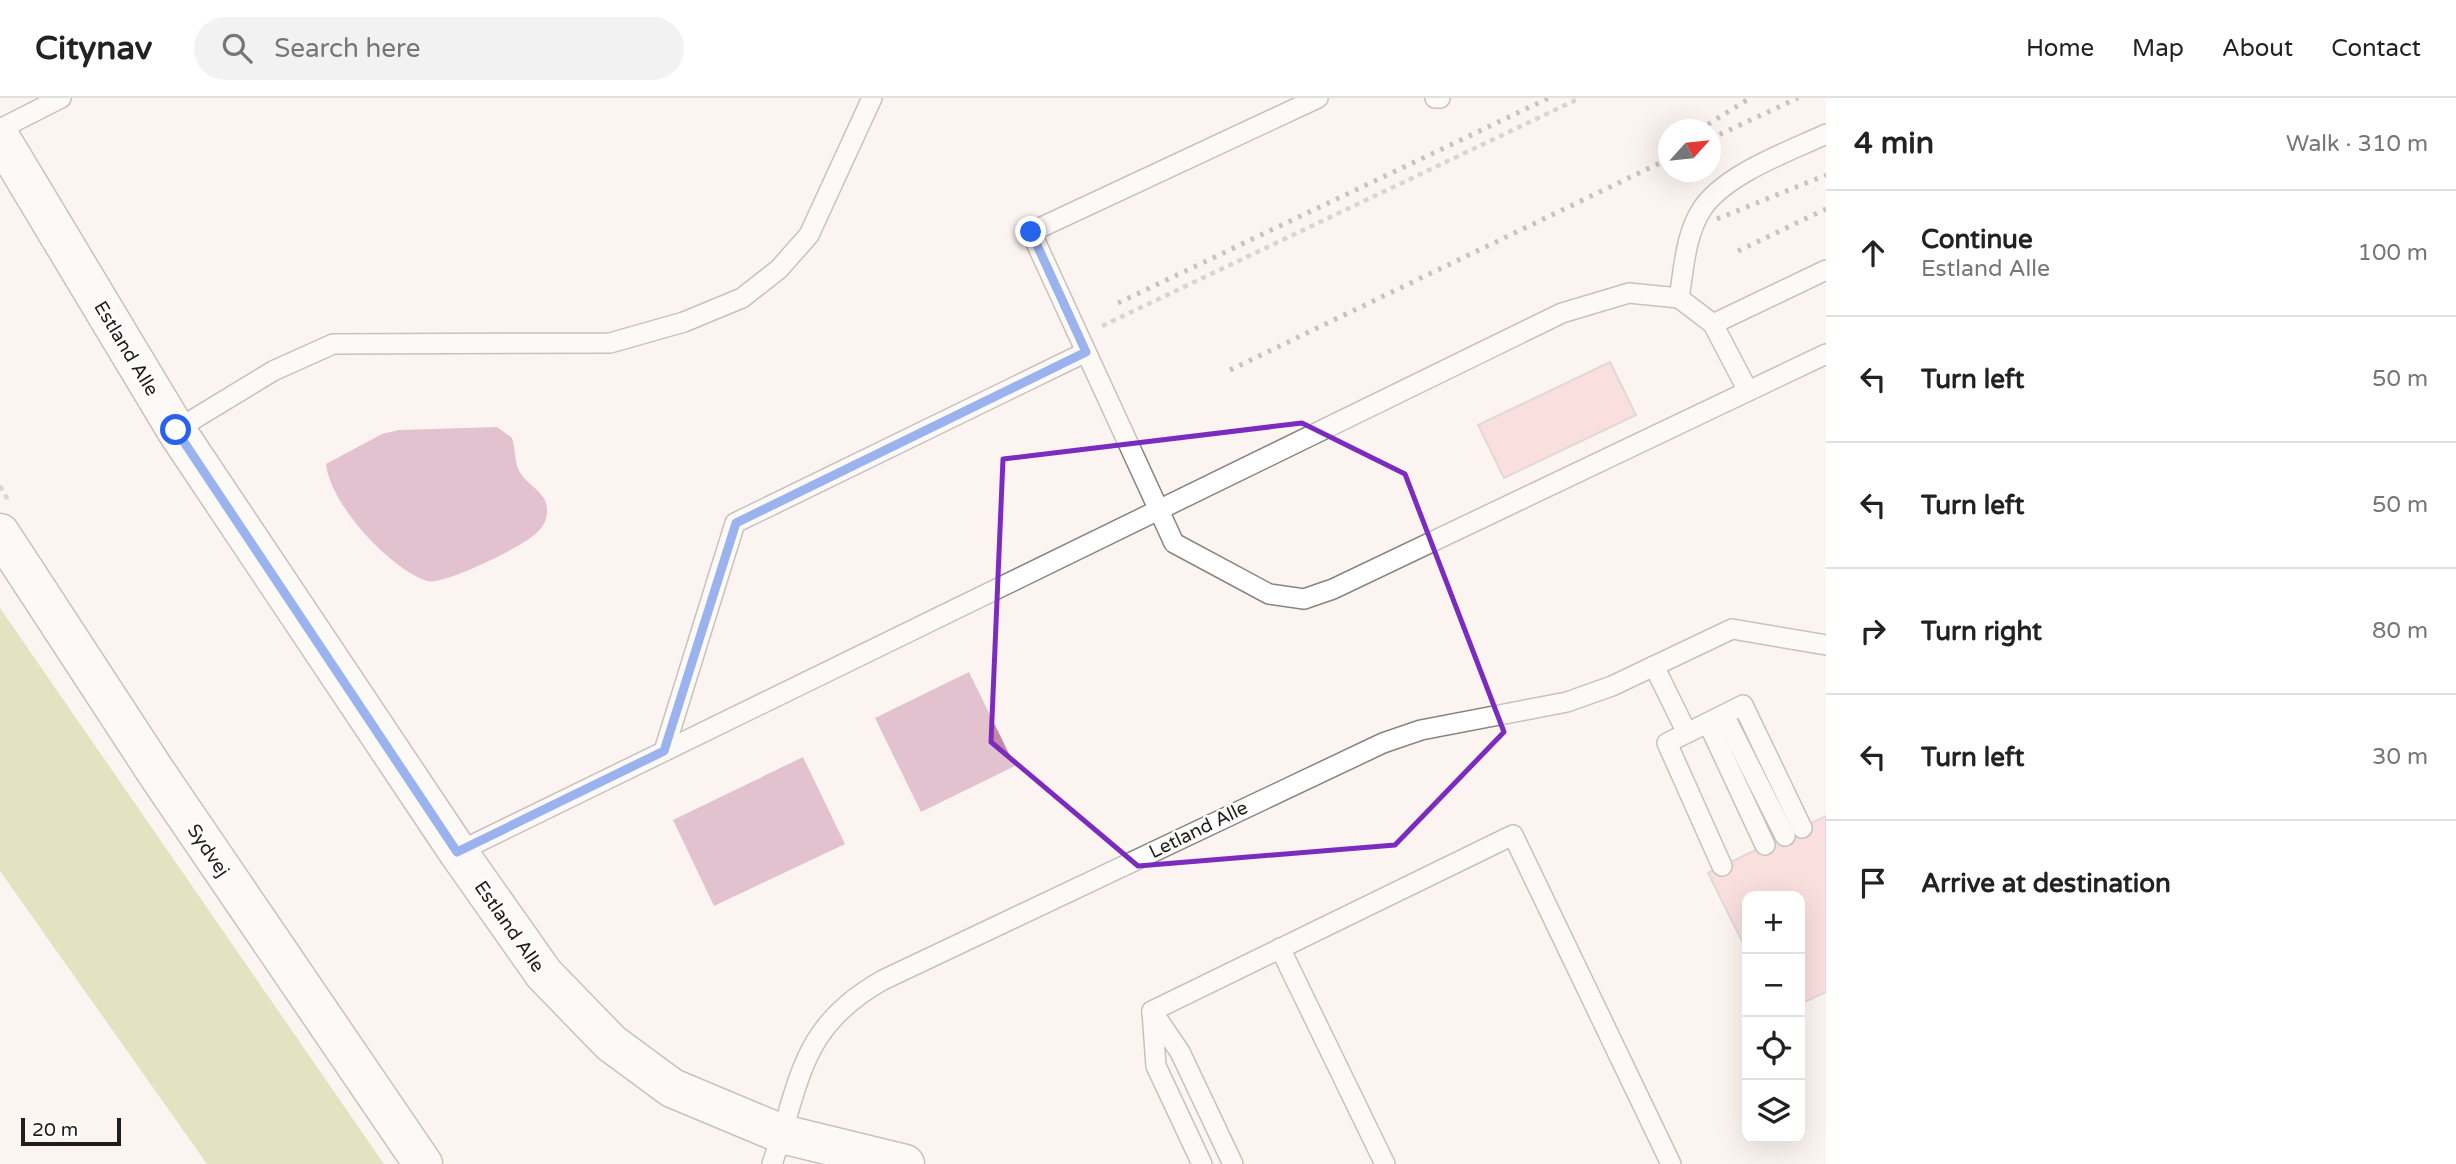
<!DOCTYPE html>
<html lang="en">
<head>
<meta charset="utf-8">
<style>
  :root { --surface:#fff; --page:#f2f2f2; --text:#222; --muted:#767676; --line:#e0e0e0 }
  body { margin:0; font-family:"Varela Round",sans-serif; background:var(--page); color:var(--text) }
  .controls { position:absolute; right:21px; bottom:21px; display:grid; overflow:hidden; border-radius:14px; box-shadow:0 7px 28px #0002 }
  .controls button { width:63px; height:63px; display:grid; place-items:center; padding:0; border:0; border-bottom:2px solid var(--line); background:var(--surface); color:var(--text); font:35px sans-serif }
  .compass { position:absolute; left:1658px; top:21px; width:63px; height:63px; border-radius:50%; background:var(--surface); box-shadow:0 7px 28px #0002; rotate:63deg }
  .scale { position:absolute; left:21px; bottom:18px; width:100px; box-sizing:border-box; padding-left:7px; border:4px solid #201d1c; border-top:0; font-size:19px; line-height:24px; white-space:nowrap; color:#201d1c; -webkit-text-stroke:5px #fff; paint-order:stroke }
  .stop { position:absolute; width:21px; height:21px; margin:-16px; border:5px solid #2563eb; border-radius:50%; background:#fff }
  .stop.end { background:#2563eb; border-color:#fff; box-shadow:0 2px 7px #0008 }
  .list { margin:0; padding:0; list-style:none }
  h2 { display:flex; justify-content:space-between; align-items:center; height:91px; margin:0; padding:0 28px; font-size:30px }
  h2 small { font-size:23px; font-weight:400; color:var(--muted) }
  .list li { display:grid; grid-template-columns:46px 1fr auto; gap:21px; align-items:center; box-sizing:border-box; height:126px; padding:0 28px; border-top:2px solid var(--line) }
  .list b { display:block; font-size:26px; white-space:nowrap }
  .list p { margin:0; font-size:23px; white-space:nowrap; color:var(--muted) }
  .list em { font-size:23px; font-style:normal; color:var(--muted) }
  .icon { flex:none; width:38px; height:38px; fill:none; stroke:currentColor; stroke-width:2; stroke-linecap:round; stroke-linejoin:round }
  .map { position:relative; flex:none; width:1826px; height:1066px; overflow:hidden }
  header { display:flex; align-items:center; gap:42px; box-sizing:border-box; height:98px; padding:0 35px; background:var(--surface); border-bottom:2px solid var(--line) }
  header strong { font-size:33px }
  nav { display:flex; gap:38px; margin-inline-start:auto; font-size:24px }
  .search { width:490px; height:63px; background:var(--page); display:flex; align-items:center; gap:18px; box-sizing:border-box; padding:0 24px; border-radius:38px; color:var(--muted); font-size:26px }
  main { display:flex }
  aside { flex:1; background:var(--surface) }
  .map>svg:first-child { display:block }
</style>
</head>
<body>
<header>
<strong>Citynav</strong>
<div class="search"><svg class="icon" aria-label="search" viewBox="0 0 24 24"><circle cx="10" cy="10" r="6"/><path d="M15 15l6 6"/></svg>Search here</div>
<nav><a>Home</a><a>Map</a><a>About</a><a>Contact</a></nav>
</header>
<main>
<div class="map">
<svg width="1826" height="1066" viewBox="0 0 1826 1066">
  <rect width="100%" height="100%" fill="#fcf4f1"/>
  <path fill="#c6cd88" d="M0,510l384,556h-177l-207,-293z"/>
  <g fill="#c686a8">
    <path d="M497,329l15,11c4,12 2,26 9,36 9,13 28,20 26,38 0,9 -6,18 -13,23 -13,12 -91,51 -107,46 -38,-13 -97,-77 -101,-117l56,-30 17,-4z"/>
    <path d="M969,574l46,94 -94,46 -46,-94z"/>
    <path d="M803,659l42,87 -131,62 -41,-86z"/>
  </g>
  <g fill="#f5c6c6" stroke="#c0b8b8" stroke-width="2">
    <path d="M1610,264l26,53 -132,63 -26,-53z"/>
    <path d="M1826,718v176l-26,12v-108h-53v55l-39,-78z"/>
  </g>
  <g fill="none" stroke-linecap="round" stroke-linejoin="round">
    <defs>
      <g id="service">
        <path d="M1318,0l-287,134 143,311 95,51 35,5 29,-10 493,-235"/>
        <path d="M1435,0h5"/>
        <path d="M0,31l61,-31"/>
        <path d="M1679,200c5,-29 6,-63 23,-89 23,-35 86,-57 124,-75"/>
        <path d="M1713,226l113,-54"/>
        <path d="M176,332l97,-59 60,-27 277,-1 74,-21 58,-24 37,-29 30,-34 63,-137"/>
        <path d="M1654,568l33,67"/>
        <path d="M1724,617l61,121"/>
        <path d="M1708,625l57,122"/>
        <path d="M664,653l71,-228 351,-171"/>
        <path d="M458,754l1104,-539 67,-20 50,5 34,26 35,67"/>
        <path d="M1722,768l-55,-123 76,-38 59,123"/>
        <path d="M1280,850l105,216"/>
        <path d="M1152,913l361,-176 158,329"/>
        <path d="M1152,913l28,41 53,112"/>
        <path d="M1152,914l4,54 46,98"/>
        <path d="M772,1066c29,-83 27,-137 111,-184l500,-237 38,-13 146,-28 45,-16 120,-57 94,16"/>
      </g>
      <path id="minor" d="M0,39l176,293 282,422 86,122 67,69 61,45 110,46 123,30"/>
      <path id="secondary" d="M0,435l158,242 265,389"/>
    </defs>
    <use href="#service" stroke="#8a8480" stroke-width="22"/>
    <use href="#minor" stroke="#8a8480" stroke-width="41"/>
    <use href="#secondary" stroke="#8a8480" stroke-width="41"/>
    <g stroke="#b4adab" stroke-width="4.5" stroke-dasharray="5 5" stroke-linecap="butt">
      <path d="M1102,228l478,-228"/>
      <path d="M0,388l8,14"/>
    </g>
    <use href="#service" stroke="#fff" stroke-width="19"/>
    <use href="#minor" stroke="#fff" stroke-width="38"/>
    <use href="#secondary" stroke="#fff" stroke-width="38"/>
    <g stroke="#8c8684" stroke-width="5" stroke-dasharray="3.5 7" stroke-linecap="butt">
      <path d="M1699,32l51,-32"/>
      <path d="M1710,41l88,-41"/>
      <path d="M1717,121l109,-44"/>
      <path d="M1738,153l88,-42"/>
      <path d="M1118,205l431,-205"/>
      <path d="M1230,272l438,-211"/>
    </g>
  </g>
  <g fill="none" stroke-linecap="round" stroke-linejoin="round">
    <path stroke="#2563eb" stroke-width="9" d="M176,332l281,422 207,-101 72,-228 350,-171 -55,-120"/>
  </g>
  <path d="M0 0H1826V1066H0ZM1302,325l103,51 99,258 -109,113 -257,21 -147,-124 12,-283z" fill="#fcf4f1" fill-opacity=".55" fill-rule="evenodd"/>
  <path fill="none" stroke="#7b2cbf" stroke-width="5" stroke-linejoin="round" d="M1302,325l103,51 99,258 -109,113 -257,21 -147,-124 12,-283z"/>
  <g text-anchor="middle" stroke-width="5" stroke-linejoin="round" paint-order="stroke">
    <g font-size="19" fill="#201d1c" stroke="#fff">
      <text transform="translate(127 250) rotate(59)" y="7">Estland Alle</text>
      <text transform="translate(1198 731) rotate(-26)" y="7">Letland Alle</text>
      <text transform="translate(209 752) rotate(56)" y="7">Sydvej</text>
      <text transform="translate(510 828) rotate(55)" y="7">Estland Alle</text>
    </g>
  </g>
</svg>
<div class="controls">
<button>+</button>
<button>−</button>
<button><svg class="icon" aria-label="locate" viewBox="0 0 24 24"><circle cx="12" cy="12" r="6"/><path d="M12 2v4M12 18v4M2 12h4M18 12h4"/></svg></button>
<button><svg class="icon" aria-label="layers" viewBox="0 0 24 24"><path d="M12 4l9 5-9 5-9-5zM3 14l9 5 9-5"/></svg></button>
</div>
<svg class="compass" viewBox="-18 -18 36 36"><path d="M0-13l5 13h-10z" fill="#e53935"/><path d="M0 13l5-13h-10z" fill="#767676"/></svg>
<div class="scale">20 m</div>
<div class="stop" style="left:176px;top:332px"></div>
<div class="stop end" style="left:1031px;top:134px"></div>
</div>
<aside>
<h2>4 min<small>Walk · 310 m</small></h2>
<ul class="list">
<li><svg class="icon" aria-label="ahead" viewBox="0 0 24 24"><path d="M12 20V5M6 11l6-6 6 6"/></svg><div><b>Continue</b><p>Estland Alle</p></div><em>100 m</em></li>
<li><svg class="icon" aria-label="left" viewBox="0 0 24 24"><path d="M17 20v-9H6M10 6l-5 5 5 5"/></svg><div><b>Turn left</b></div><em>50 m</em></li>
<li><svg class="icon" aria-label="left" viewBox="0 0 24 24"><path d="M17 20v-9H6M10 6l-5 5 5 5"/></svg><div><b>Turn left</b></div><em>50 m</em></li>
<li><svg class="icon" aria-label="right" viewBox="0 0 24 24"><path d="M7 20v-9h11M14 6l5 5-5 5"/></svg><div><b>Turn right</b></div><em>80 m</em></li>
<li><svg class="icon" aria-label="left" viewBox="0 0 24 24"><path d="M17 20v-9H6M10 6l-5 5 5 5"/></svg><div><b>Turn left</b></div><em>30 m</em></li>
<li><svg class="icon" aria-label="arrive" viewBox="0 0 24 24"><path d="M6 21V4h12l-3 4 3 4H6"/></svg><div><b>Arrive at destination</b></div></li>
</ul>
</aside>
</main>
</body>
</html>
